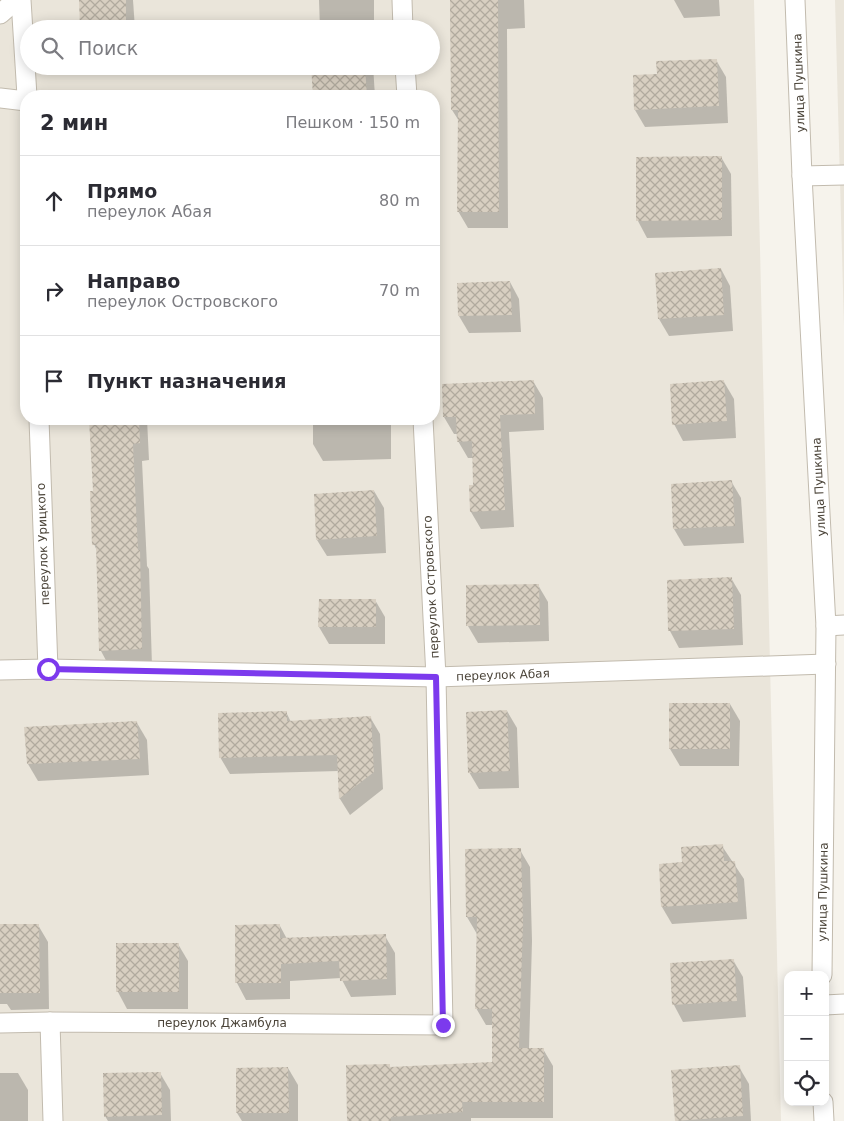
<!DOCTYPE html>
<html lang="ru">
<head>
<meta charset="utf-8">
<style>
  :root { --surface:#fff; --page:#f2f2f3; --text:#2b2b33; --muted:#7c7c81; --line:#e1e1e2 }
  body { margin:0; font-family:"DejaVu Sans",sans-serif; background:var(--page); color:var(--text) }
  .controls { position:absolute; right:15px; bottom:15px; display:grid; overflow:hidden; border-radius:10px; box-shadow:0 2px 12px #0003 }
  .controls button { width:45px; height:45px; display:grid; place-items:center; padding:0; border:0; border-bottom:1px solid var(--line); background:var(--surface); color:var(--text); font:25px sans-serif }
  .stop { position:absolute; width:15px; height:15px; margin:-11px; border:4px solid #7c3aed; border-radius:50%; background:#fff }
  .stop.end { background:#7c3aed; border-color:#fff; box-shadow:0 1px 5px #0008 }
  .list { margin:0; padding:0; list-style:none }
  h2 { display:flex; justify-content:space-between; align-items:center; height:65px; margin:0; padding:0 20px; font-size:21px }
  h2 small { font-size:16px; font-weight:400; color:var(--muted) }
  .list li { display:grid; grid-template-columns:32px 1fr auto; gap:15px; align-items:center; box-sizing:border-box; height:90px; padding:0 20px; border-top:1px solid var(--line) }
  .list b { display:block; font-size:19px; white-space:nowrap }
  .list p { margin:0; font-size:16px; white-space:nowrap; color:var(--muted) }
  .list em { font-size:16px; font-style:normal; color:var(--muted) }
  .icon { flex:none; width:28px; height:28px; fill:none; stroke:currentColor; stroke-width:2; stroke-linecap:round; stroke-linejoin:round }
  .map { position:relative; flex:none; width:844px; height:1121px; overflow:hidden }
  .search { position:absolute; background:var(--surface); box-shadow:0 2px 12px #0003; left:20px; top:20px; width:420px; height:55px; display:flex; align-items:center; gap:12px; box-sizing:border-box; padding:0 18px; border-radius:28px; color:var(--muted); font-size:19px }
  .panel { position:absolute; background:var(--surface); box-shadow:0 2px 12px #0003; left:20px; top:90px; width:420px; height:335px; border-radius:20px }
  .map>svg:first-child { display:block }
</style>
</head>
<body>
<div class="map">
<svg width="844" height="1121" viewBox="0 0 844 1121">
  <defs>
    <pattern id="building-cross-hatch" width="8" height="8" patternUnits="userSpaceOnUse" patternTransform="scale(1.25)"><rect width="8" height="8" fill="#d8cfc1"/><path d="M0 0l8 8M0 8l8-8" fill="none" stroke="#b1aa9e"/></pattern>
  </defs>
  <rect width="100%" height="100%" fill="#f6f3ec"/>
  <g fill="#eae5da" fill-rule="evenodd">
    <path d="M0,0h754l27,1121h-781zM29,29h402v37h-402zM26,96h408v323h-408z"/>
    <path d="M835,0h9v326z"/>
  </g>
  <g fill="#0003">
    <path d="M80,0h53l2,29h-54z"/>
    <path d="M319,0h55v22h-4v7h-50z"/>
    <path d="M450,0h74l1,28 -18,1 1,199h-40l-10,-17 1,-90 -7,-11z"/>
    <path d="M674,0h45l1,16 -36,2z"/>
    <path d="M716,60l10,17 2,46 -83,4 -10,-17 23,-35z"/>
    <path d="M313,66h60l2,30h-60z"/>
    <path d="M721,157l10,17 1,62 -85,2 -9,-17z"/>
    <path d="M721,269l9,17 3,45 -64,5 -10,-17z"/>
    <path d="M510,282l9,17 2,33 -52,1 -10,-17z"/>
    <path d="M533,381l10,17 1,32 -35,2 5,95 -33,2 -10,-17 4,-26 -1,-28h-6l-10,-17v-7h-4l-10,-17 -1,-32z"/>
    <path d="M724,382l10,17 2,39 -53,3 -9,-17z"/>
    <path d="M90,419h57l2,41 -7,1 5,105 2,3 3,97 -42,2 -9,-17 -4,-100 -3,-7v-52z"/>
    <path d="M313,419h78v40l-68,2 -10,-17z"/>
    <path d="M731,481l10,17 3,45 -60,3 -10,-17z"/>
    <path d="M374,491l10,17 2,45 -59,3 -10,-16z"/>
    <path d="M731,578l10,17 2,50 -64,3 -9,-17z"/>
    <path d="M538,585l10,17 1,39 -71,2 -10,-17z"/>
    <path d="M375,600l10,17v27h-56l-10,-17z"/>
    <path d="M670,704h60l10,17 -1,45h-59l-10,-17z"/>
    <path d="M507,711l10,17 2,60 -40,1 -10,-17z"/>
    <path d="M286,712l5,10 79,-5 10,17 3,55 -33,26 -10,-16 -1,-28 -109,3 -10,-17z"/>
    <path d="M137,723l10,17 2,35 -111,6 -10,-17 -2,-36z"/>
    <path d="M722,846l22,33 3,40 -75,5 -10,-17 21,-43z"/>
    <path d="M520,850l10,17 2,74 -3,108h14l10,17v52h-82v3h-123l41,-56 2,3 102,-5v-38h-7l-10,-17 1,-74 -10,-17z"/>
    <path d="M38,925l10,17 1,67 -38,1 -4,-6h-7v-78z"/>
    <path d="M280,926l7,13 98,-3 10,17 1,42 -45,2 -10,-19 -51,3v18l-44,1 -9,-17z"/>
    <path d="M178,944l10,17v48h-61l-9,-17z"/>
    <path d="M733,960l10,17 3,40 -63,5 -9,-17z"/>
    <path d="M739,1067l10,17 2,37h-75l-3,-50z"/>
    <path d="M288,1068l10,17v36h-56l-5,-8z"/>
    <path d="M0,1073h18l10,17v31h-28z"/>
    <path d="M160,1073l10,17 1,31h-63l-3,-5z"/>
  </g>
  <g fill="url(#building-cross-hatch)">
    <path d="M79,0h47v29h-46z"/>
    <path d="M450,0h48l1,212h-42l1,-102h-7z"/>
    <path d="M717,59l2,47 -85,4 -1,-35 24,-1 -1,-13z"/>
    <path d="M311,66h54l2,30h-54z"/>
    <path d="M722,156v64l-86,1v-64z"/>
    <path d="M721,268l3,47 -66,4 -3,-46z"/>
    <path d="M510,281l2,34 -54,1 -1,-33z"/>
    <path d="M534,380l1,34 -35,1 5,95 -35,2 -1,-27h4l-1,-44 -15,1 -1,-25h-13l-1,-33z"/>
    <path d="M724,380l3,41 -55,4 -2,-41z"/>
    <path d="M89,419h50l1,24 -7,1 5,106h2l2,99 -43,2 -3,-106h-4l-2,-54h3z"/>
    <path d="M732,480l3,46 -62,3 -2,-45z"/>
    <path d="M374,490l3,46 -61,4 -2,-46z"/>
    <path d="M732,577l2,52 -66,2 -1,-51z"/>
    <path d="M539,584l1,41 -74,1v-41z"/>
    <path d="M319,599h57v28h-58z"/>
    <rect x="669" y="703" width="61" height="46"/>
    <path d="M507,710l3,61 -42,2 -2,-61z"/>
    <path d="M287,711v10l84,-5 3,56 -35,27 -2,-44 -118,3 -1,-45z"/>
    <path d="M137,721l3,38 -113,5 -3,-37z"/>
    <path d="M723,844l1,17h11l3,41 -77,5 -2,-43 23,-2 -1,-15z"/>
    <path d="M521,848l2,75 -4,125h25v54h-82l1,10 -72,5v4h-44l-1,-56 44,-1v3l102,-5v-53h-17l2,-92h-11l-1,-68z"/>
    <path d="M0,924h39l1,69h-40z"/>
    <path d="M280,924v14l106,-4 1,45 -47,2 -1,-20 -58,3v19h-46v-58z"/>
    <rect x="116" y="943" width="63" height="49"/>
    <path d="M734,959l3,42 -65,4 -2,-42z"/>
    <path d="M740,1065l3,51 -68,5 -4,-51z"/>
    <path d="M288,1067l1,46h-53v-45z"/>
    <path d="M161,1072l1,43 -58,2 -1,-44z"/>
  </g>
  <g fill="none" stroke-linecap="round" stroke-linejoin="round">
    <defs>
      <g id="lane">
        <path d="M21,0l6,96"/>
        <path d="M402,0l1,29"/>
        <path d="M795,0l7,176 24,450 -4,349"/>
        <path d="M0,14l16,-14"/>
        <path d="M405,66l2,30"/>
        <path d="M0,98l26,3"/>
        <path d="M802,176l42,-1"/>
        <path d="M39,419l9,250"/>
        <path d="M826,626l18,-1"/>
        <path d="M0,670l48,-1 388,8 390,-13"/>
        <path d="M825,1005l19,-1"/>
        <path d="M50,1022l3,99"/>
        <path d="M0,1023l50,-1 393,3 -7,-348 -13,-258"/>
        <path d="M823,1102l1,19"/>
      </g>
    </defs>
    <use href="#lane" stroke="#c2bbae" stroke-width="21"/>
    <use href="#lane" stroke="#fff" stroke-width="19"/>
  </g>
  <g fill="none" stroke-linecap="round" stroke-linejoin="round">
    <path stroke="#7c3aed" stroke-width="6" d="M48,669l388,8 7,348"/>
  </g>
  <g text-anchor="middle" stroke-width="4" stroke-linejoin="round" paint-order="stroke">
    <g font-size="12" fill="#4b4439" stroke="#fff">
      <text transform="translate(799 83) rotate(-92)" y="4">улица Пушкина</text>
      <text transform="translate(819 487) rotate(-93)" y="4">улица Пушкина</text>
      <text transform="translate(43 544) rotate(-92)" y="4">переулок Урицкого</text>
      <text transform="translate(431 587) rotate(-93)" y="4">переулок Островского</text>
      <text transform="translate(503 675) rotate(-2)" y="4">переулок Абая</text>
      <text transform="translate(823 892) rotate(-89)" y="4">улица Пушкина</text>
      <text x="222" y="1027">переулок Джамбула</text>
    </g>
  </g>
</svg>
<div class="controls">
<button>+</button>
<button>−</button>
<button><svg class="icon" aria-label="locate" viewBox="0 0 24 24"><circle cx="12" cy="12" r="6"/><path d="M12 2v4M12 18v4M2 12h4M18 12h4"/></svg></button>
</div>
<div class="stop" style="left:48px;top:669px"></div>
<div class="stop end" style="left:443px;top:1025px"></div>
<div class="search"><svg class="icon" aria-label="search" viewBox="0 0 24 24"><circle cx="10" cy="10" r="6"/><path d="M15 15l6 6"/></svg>Поиск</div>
<section class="panel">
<h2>2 мин<small>Пешком · 150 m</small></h2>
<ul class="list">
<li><svg class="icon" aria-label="ahead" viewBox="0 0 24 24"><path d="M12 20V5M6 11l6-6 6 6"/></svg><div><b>Прямо</b><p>переулок Абая</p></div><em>80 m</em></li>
<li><svg class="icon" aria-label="right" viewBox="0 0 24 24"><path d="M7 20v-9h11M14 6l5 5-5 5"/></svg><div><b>Направо</b><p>переулок Островского</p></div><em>70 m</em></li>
<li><svg class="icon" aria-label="arrive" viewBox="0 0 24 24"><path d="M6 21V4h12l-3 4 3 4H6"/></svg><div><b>Пункт назначения</b></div></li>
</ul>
</section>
</div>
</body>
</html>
